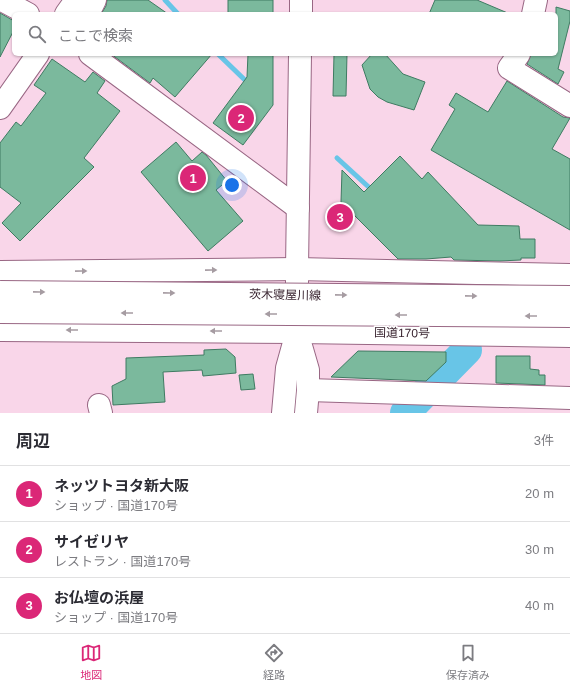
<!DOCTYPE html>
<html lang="ja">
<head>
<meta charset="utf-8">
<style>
  :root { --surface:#fff; --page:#f7f7f7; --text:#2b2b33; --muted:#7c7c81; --line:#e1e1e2; --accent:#db2777 }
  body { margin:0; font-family:Helvetica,"Noto Sans JP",sans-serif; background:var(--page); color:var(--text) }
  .you { position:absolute; left:232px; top:185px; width:14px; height:14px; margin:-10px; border:3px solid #fff; border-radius:50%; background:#1a73e8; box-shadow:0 0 0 6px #1a73e833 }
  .badge { display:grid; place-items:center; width:26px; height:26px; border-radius:50%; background:var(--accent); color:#fff; font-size:13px; font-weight:700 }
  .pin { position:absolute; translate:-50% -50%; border:2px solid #fff; box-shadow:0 1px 4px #0006 }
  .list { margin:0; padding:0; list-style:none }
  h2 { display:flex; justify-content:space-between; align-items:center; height:52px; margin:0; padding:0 16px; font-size:17px }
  h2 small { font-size:13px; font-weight:400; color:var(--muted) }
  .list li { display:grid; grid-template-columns:26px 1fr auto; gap:12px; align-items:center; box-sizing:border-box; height:56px; padding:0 16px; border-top:1px solid var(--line) }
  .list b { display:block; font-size:15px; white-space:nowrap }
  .list p { margin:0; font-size:13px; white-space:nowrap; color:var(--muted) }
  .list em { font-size:13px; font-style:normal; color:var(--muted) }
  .icon { flex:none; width:22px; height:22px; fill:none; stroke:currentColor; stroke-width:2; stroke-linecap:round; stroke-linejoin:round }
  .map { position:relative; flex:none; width:570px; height:413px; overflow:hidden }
  .search { position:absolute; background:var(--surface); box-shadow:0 1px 3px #0004; left:12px; right:12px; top:12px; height:44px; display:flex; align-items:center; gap:10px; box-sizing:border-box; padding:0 14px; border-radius:6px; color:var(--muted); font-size:15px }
  .sheet { height:220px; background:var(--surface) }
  nav { display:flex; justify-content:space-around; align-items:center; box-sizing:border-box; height:56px; border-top:1px solid var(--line); background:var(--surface); font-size:11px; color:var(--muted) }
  nav a { display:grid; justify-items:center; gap:2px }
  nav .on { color:var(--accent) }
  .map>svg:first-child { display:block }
</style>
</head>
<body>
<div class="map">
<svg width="570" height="413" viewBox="0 0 570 413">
  <rect width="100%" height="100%" fill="#f9d6e9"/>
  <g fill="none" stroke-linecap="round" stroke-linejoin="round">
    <g stroke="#68c5e7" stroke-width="5">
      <path d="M165,0l13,14"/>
      <path d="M218,54l31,30"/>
      <path d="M337,158l36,33"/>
    </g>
    <path stroke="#68c5e7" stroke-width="30" d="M405,413l62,-63"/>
  </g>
  <g fill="#7bb99d" stroke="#3f7b62">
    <path d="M107,0h41l20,14h-67l5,-8z"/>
    <rect x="228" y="0" width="45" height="14"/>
    <path d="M435,0h42l33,14h-81z"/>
    <path d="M556,7l14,4v10l-12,48 6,3 -6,12 -31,-20 4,-10h25z"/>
    <path d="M0,13l14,8v9l-14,27z"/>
    <path d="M111,54h101l-37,43 -22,-19 -3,5z"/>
    <path d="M248,54h25v51l-30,40 -30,-22 34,-46z"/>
    <path d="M334,54h13l-1,42h-13z"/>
    <path d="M372,54h13l18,20 22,8 -11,28 -27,-8 -9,-5 -8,-8 -8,-24z"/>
    <path d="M52,59l33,23 8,-10 12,9 -8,12 23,18 -36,47 10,9 -74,74 -18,-18 19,-20 -21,-16v-44l16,-21 5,4 25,-33 -12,-8z"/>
    <path d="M507,81l56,36 7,1 -18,31 18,10v71l-139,-80 24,-41 -6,-4 7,-12 32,19z"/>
    <path d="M176,142l16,19 10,-9 4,3 21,26 -11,9 27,31 -35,30 -67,-79z"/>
    <path d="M400,156l22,23 6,-7 50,53 41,1 1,13h15v19h-14v2l-21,1 -46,-1 -3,-3 -25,2h-28l-57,-57 1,-32 22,22z"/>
    <path d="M226,349l9,8 1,16 -33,3 -1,-6 -39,2 2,30 -52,3 -1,-19 14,-7v-21l78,-3v-5z"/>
    <path d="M358,351l88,1v10l-20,19 -95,-4z"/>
    <path d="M496,356h34v13l9,1v5h6v10l-49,-2z"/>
    <path d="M253,374l2,15 -14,1 -2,-15z"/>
  </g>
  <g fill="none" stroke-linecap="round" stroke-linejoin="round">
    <defs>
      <g id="minor">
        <path d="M2,0l26,14"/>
        <path d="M66,14l5,-7 21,-1 3,-6"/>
        <path d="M533,14l3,-14"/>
        <path d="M90,54l208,154"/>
        <path d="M519,54l-10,14 61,38"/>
        <path d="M0,108l38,-54"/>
        <path d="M308,390l262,8"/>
        <path d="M99,405l2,8"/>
      </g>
      <g id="major">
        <path d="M0,272l297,-3"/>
        <path d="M0,330l297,2"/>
        <path d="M297,332l11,38v20l-2,23"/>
        <path d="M283,413l4,-45 10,-36"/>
      </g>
      <g id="highway">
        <path d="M301,14v-14"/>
        <path d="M300,54l-3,215v63l273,4"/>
        <path d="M297,269l273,6"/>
      </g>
    </defs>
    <use href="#minor" stroke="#996784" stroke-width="24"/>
    <use href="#major" stroke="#996784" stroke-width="24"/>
    <use href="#highway" stroke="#996784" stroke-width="24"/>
    <use href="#minor" stroke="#fff" stroke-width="22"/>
    <use href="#major" stroke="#fff" stroke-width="22"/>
    <use href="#highway" stroke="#fff" stroke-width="22"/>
    <defs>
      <g id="major-bridge">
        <path d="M0,292l570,5"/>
        <path d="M0,312l570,4"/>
      </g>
    </defs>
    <use href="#major-bridge" stroke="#996784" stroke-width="24" stroke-linecap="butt"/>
    <use href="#major-bridge" stroke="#fff" stroke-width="22"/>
  </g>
  <defs><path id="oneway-solid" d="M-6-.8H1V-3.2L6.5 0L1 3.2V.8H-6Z"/></defs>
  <g fill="#a69ca2">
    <use href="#oneway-solid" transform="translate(211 270) rotate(-1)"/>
    <use href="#oneway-solid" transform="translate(81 271) rotate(-1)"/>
    <use href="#oneway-solid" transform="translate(39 292) rotate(1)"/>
    <use href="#oneway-solid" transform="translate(169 293) rotate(1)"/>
    <use href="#oneway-solid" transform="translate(341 295) rotate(1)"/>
    <use href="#oneway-solid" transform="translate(471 296) rotate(1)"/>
    <use href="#oneway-solid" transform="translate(127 313) rotate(-180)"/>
    <use href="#oneway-solid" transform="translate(271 314) rotate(-180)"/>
    <use href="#oneway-solid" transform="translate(401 315) rotate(-180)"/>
    <use href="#oneway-solid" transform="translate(531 316) rotate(-180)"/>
    <use href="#oneway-solid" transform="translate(72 330) rotate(-180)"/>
    <use href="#oneway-solid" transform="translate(216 331) rotate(-180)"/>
  </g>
  <g text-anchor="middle" stroke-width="3" stroke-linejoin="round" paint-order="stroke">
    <g font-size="12" fill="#392430" stroke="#fff">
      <text transform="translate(285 295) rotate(1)" y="4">茨木寝屋川線</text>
      <text transform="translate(402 333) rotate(1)" y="4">国道170号</text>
    </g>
  </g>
</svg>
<div class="you"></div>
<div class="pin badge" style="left:193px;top:178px">1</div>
<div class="pin badge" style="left:241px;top:118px">2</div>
<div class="pin badge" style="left:340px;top:217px">3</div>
<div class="search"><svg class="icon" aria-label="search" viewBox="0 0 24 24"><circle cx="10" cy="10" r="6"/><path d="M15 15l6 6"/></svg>ここで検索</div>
</div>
<section class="sheet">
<h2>周辺<small>3件</small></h2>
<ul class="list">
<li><span class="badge">1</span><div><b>ネッツトヨタ新大阪</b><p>ショップ · 国道170号</p></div><em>20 m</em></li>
<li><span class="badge">2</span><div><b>サイゼリヤ</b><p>レストラン · 国道170号</p></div><em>30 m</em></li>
<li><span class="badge">3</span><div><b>お仏壇の浜屋</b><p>ショップ · 国道170号</p></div><em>40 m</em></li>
</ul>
</section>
<nav>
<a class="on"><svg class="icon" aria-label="map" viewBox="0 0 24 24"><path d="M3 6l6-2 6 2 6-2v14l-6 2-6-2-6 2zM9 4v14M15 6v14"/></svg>地図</a>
<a><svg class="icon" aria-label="directions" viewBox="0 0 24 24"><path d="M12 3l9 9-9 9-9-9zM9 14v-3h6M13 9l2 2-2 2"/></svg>経路</a>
<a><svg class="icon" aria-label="saved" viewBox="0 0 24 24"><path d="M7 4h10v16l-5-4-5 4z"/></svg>保存済み</a>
</nav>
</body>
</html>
